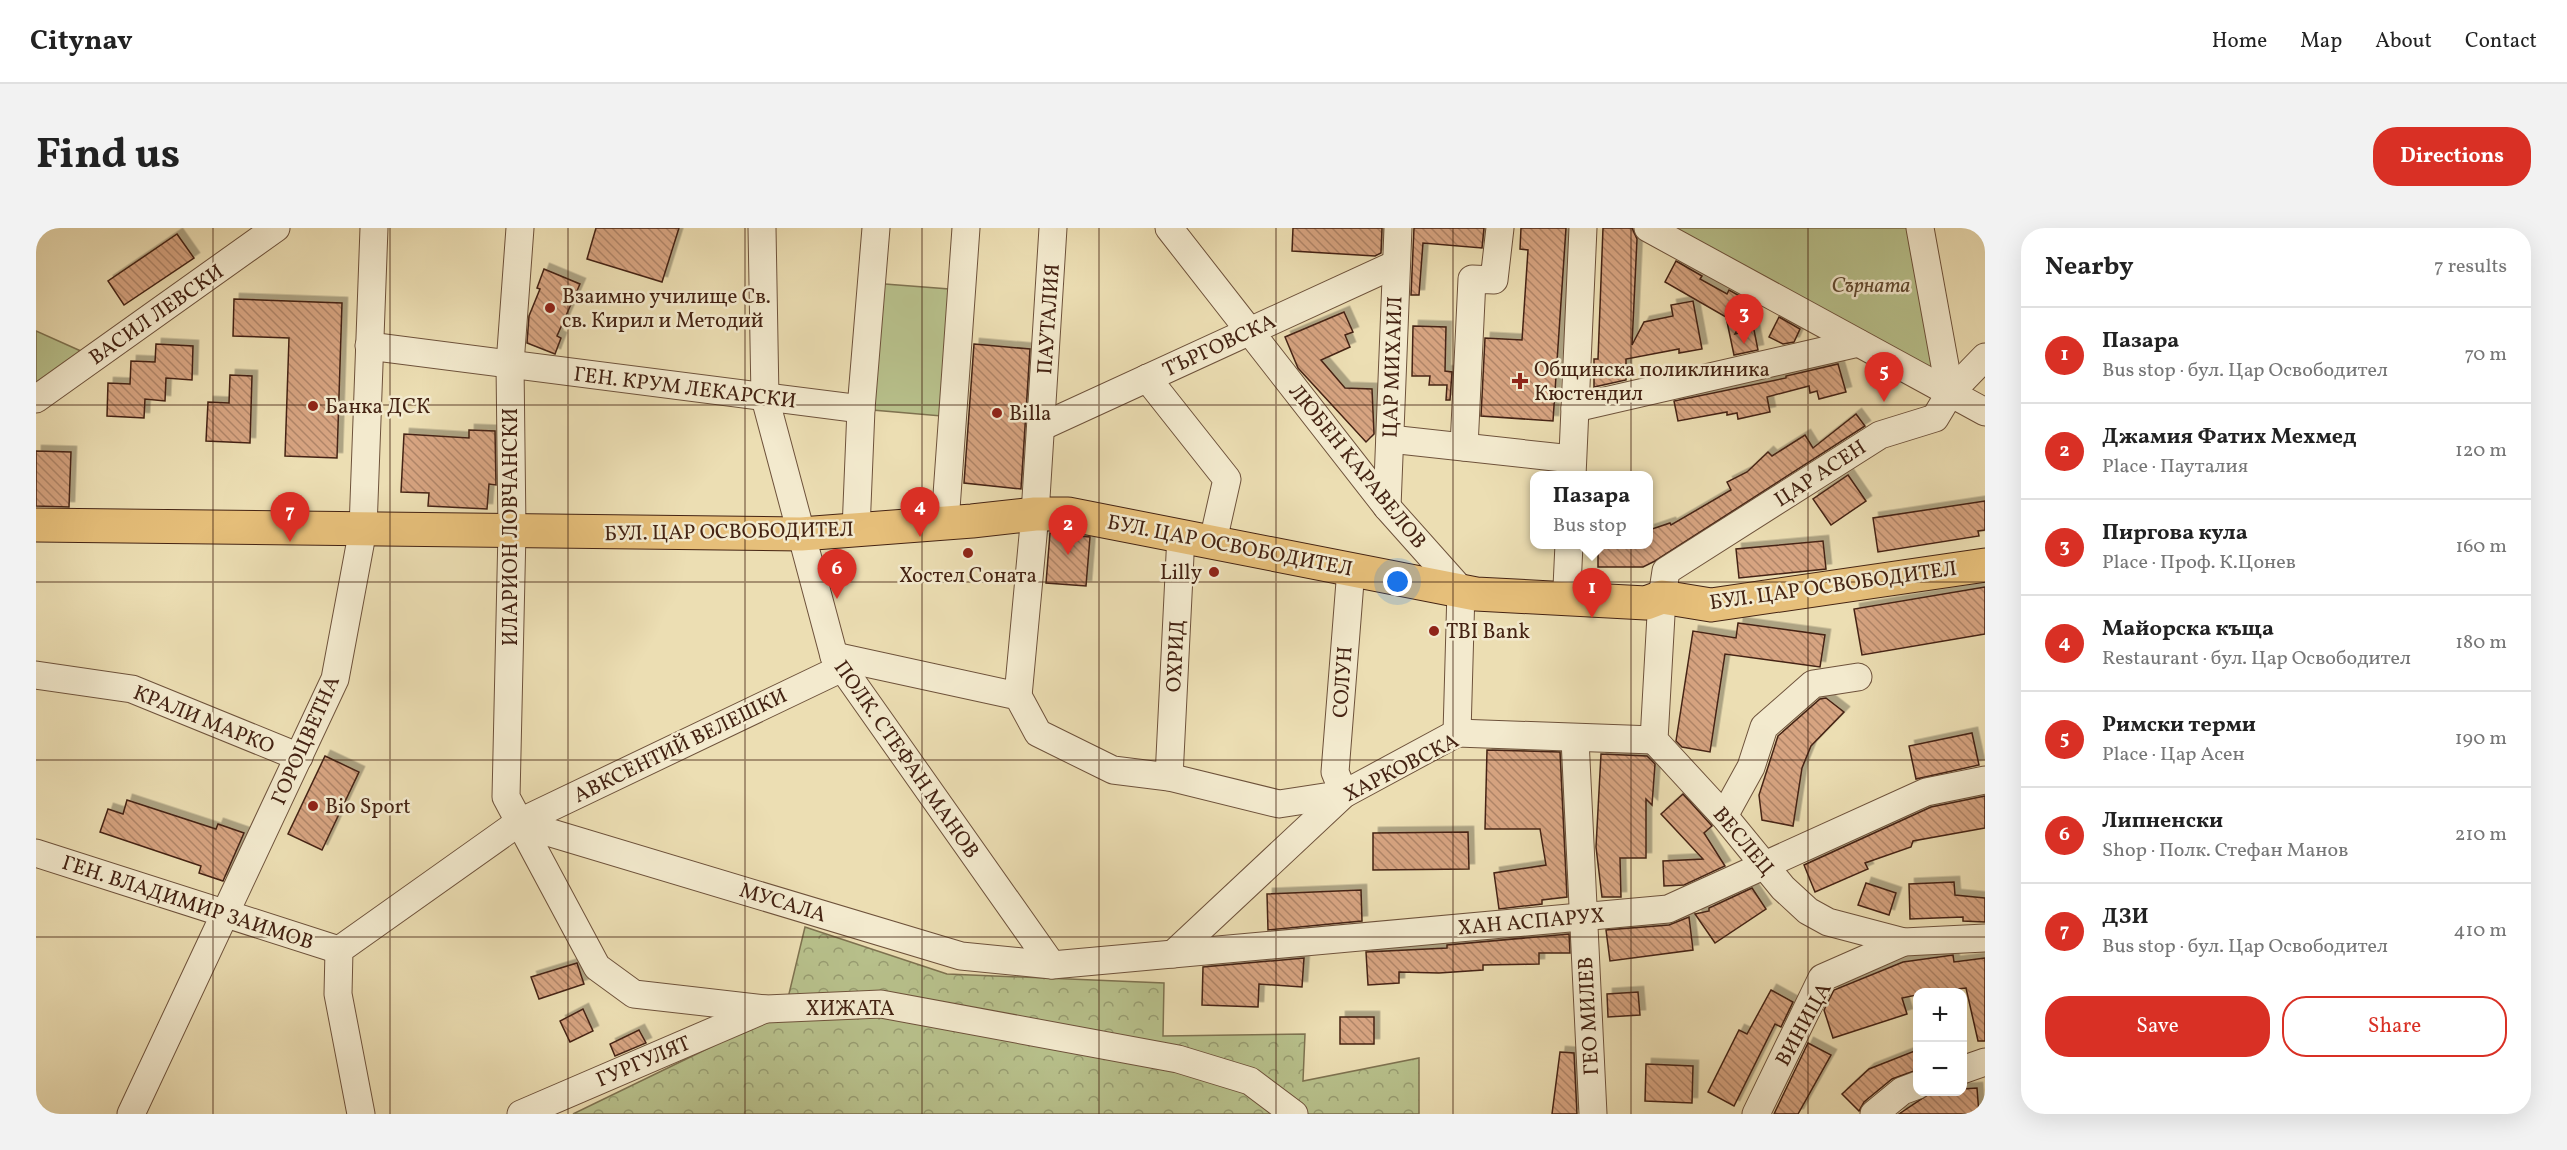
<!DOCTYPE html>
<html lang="en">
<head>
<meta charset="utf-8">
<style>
  :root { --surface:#fff; --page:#f2f2f2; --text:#222; --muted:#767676; --line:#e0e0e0; --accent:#d93025 }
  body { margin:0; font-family:Vollkorn,serif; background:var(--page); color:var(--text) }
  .controls { position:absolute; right:18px; bottom:18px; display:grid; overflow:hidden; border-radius:12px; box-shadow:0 6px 24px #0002 }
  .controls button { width:54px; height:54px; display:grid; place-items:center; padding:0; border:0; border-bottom:2px solid var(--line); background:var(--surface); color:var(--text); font:30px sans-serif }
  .you { position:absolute; left:1362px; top:354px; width:21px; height:21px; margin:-15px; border:4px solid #fff; border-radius:50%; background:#1a73e8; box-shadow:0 0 0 9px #1a73e833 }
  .badge { display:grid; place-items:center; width:39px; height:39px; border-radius:50%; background:var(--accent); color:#fff; font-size:20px; font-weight:700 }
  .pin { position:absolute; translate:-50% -50px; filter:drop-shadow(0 2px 3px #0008) }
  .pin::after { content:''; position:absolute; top:32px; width:21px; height:18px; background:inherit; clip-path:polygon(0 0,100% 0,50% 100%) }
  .popup { position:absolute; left:1494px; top:243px; width:123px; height:78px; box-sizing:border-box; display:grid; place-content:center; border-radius:12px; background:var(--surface); filter:drop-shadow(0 2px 4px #0005); font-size:20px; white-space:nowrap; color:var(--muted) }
  .popup b { font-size:22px; color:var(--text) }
  .popup::after { content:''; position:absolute; left:50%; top:100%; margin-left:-12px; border:12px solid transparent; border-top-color:var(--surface) }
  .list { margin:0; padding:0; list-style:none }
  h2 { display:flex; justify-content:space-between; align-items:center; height:78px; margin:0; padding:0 24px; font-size:26px }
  h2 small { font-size:20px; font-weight:400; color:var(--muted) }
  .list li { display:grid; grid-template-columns:39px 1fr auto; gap:18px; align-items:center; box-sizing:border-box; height:96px; padding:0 24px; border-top:2px solid var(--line) }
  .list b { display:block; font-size:22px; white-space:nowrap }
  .list p { margin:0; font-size:20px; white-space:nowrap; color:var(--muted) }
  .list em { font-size:20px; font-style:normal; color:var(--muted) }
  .actions { display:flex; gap:12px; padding:18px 24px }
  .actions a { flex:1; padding:14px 0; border:2px solid var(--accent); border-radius:24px; text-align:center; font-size:21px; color:var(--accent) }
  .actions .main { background:var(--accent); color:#fff }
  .map { position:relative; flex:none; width:1949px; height:886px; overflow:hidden; border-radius:24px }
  header { display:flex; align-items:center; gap:36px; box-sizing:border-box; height:84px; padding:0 30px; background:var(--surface); border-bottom:2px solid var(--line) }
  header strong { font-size:28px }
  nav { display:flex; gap:33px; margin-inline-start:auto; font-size:21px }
  .intro { display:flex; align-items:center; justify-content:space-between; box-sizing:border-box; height:144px; padding:0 36px }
  h1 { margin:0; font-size:42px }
  .button { padding:15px 27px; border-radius:24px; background:var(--accent); color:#fff; font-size:21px; font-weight:700 }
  main { display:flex; gap:36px; padding:0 36px }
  aside { flex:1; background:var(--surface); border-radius:24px; box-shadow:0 6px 24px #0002 }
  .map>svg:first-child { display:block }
</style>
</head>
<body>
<header>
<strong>Citynav</strong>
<nav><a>Home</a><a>Map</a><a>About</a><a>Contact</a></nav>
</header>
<div class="intro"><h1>Find us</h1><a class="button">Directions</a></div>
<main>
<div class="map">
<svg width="1949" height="886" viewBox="0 0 1949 886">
  <defs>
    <pattern id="forest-crowns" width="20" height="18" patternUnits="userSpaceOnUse" patternTransform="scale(1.5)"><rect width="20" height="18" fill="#b8c18c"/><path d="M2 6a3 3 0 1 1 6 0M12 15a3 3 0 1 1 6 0" fill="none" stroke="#979c71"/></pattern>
    <pattern id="building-back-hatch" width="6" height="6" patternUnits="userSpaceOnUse" patternTransform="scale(1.5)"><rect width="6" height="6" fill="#d7a481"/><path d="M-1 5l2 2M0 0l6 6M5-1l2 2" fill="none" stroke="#b08568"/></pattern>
    <filter id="shadow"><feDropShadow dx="5.5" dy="-5.5" stdDeviation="0" flood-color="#0004"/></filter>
  </defs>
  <rect width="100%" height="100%" fill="#ecdeb3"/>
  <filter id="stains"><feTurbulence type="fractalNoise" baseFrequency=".00333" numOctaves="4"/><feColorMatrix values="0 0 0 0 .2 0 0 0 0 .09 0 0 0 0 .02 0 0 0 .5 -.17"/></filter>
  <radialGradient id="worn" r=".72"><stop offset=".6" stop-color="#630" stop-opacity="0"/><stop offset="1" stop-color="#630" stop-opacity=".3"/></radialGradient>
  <g fill="#b8c18c" stroke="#7e7250" stroke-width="1.5">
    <path d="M1612,0h270l32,165z"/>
    <path d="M836,55l90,7 -9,127 -92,-8z"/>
    <path d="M0,103l47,21 -47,31z"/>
  </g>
  <path fill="url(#forest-crowns)" stroke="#7e7250" stroke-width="1.5" d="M769,699l142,47 217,9 -1,53 142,-2 -2,47 116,-23v56h-846l140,-68 75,-48z"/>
  <g fill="url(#building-back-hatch)" stroke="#442313" stroke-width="1.5" filter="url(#shadow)">
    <path d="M560,0h83l-17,54 -75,-23z"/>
    <path d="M1257,0h89l-1,25 -6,3 -83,-5z"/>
    <path d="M1378,0h70l-2,20 -59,-5 -4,52h-8z"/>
    <path d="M1485,0h45l-13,193 -72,-5 4,-78 37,2 6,-90 -8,-1z"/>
    <path d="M1567,0h29l5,11 -5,106 12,-23 29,-6 -2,-11 22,-4 9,48 -23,4v-4l-53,10v21l-32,7v-28h4z"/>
    <path d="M141,6l17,24 -70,47 -16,-24z"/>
    <path d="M1640,33l26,15 -2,3 27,15 2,-4 23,13 -17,31 19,-4 4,20 -24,5 -8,-38 -61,-35z"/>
    <path d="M508,41l36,15 -23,52 4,2 -6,16 -28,-11 2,-27 11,-27 -3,-1z"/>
    <path d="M198,71l108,4 -5,155 -52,-2 4,-118 -56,-2z"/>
    <path d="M1308,84l9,20 -8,3 5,12 -29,13 24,28 27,1 2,45 -8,8 -68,-74 -13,-31z"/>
    <path d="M1743,89l21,12 -6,13 -11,2 -14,-7z"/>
    <path d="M1377,98l33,1 -1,44 7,1 -2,28h-4l1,-15h-18l1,-9h-18z"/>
    <path d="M120,116l37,2 -1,34 -26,-2 -1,23 -20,-2 -1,19 -37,-2 1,-33 22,1 1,-23 24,1z"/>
    <path d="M938,116l56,5 -9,140 -57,-6z"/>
    <path d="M1802,136l8,28 -27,7 -2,-8 -7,2 -1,-7 -42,11 3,15 -32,7 -1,-6 -10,2v-3l-49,9 -4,-20 112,-23v-2z"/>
    <path d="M194,147l22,1 -2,67 -44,-2 2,-39 21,1z"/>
    <path d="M1820,186l9,12 -210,135 -12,6h-45v-23h51v-14l21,-7 1,2 60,-35 -4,-8 20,-10 21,-20 4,4 33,-21 8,13z"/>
    <path d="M433,202l26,1 1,54 -7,-1 -2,25 -59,-3 1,-13 -28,-1 3,-58 65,4z"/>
    <path d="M0,223l35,1 -2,55 -33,-1z"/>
    <path d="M1812,247l18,26 -35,24 -18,-26z"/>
    <path d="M1949,273v29l-7,1 1,5 -101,16 -5,-34z"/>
    <path d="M1014,305l40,4 -4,49 -40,-3z"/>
    <path d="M1787,313l3,28 -87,9 -3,-29z"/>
    <path d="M1949,359v47l-123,21 -8,-46z"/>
    <path d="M1702,395l87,12 -5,32 -95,-13 -15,98 -28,-5 -6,-6 17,-110 43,7z"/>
    <path d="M1790,470l18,14 -33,34 -9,22 -9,58 -31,-6 -3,-25 19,-59 42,-37z"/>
    <path d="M1936,505l7,32 -63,14 -7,-33z"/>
    <path d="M1451,522l73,2 7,145 -25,3v4l-43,5 -5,-36 52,-8 -6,-36h-55z"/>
    <path d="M1565,526l46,2 8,8 -3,41 -6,-6v59h-26l1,39h-19l-6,-50z"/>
    <path d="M289,528l34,16 -37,78 -34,-16z"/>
    <path d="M1647,566l29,32 -8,7 21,33 -41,19 -20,1 -1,-25 40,-2 -42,-45z"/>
    <path d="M1949,568v32l-72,13 -2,6 -46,16 3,6 -53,23 -11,-27 127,-58z"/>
    <path d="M91,572l89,29 2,-5 26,9 -21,48 -24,-8 2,-7 -101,-34 8,-23 15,5z"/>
    <path d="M1432,604l1,37 -96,1v-37z"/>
    <path d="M1918,654l1,13 30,3v24l-22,-1v-4l-53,2 -1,-35z"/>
    <path d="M1830,655l30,10 -7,22 -31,-10z"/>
    <path d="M1716,660l14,21 -51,34 -20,-29 14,-3v-3z"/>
    <path d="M1325,662l1,31 -94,9 -1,-36z"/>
    <path d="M1653,689l4,33 -83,11 -4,-31 63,-5z"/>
    <path d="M1533,706l1,19h-31v11l-56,1v5l-44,3 -40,-1v11l-31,2 -2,-33 81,-4v-3z"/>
    <path d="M1917,727l1,7 31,-4v83h-7l-12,-53 -49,5v2l-15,3 5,16 -74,24 -9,-28 10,-20 69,-28z"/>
    <path d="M1268,730l-2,29 -43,-3 -1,23 -56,-2 1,-38z"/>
    <path d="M541,735l7,21 -45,15 -8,-22z"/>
    <path d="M1735,762l22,12 -12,25 -6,-3 -41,82 -26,-14 31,-62 8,4z"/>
    <path d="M1602,764l2,23 -32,2 -1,-23z"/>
    <path d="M547,781l10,22 -23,11 -10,-21z"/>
    <rect x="1304" y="789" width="34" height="27"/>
    <path d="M603,802l7,13 -31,13 -5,-12z"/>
    <path d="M1772,815l23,12 -33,59h-24z"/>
    <path d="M1881,822v20l-25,9 -28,23 -5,9 -17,-17 27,-25z"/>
    <path d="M1524,824l14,1 3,61h-25z"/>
    <path d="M1610,836l47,2 -1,37 -47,-2z"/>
    <path d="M1941,860l2,26h-80l33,-22h30v-3z"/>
  </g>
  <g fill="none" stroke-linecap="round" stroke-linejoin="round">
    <defs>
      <g id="minor">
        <path d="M484,0l-10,136 2,167 -6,266 91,170 37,27 132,15 115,-5 297,55 72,22 44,33"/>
        <path d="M726,0l3,170 69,258 218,309"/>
        <path d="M1133,0l218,279 74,83 -4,143"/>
        <path d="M1612,0l337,184"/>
        <path d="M1884,0l30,165"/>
        <path d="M333,118l492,63"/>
        <path d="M1949,129l-35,36 -15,25 -55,17 -214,136 -4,26 -8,143 70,76 59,72 25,23 20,11 76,20 81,-4"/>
        <path d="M1111,150l80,101 -14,62"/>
        <path d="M0,171l240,-171"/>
        <path d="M1539,180l283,-65"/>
        <path d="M1005,199l355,-163"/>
        <path d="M1354,211l182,20"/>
        <path d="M1428,219l8,-168 22,1 6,-52"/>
        <path d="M1536,248l11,-248"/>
        <path d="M1351,279l11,-279"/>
        <path d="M909,295l21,-295"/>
        <path d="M820,302l5,-121 15,-181"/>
        <path d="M1531,359l2,-43"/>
        <path d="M798,428l184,40 20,37 75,37 56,7 110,27 65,-10 -9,-22 16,-203"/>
        <path d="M0,447l96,14 167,68"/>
        <path d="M982,468l17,-182 18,-286"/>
        <path d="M1539,511l18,375"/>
        <path d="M1133,549l12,-242"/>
        <path d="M1688,588l27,-49 13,-40 49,-43 45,-7"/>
        <path d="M482,595l443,133 91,9 616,-56 258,-117 59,-12"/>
        <path d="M0,625l303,97"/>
        <path d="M1137,726l171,-160 113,-61 197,7"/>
        <path d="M1926,842l23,-8"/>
        <path d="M95,886l204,-435 28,-150 11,-301"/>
        <path d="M325,886l-23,-120 1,-44 179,-127 324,-155"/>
        <path d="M485,886l244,-105"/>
        <path d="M1720,886l66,-136 82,-36"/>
        <path d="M1838,886l28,-23 16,-6"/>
      </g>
      <path id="major" d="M0,297l765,9 171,-13 63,-7h33l408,80 170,9 16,-6 49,8 274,-40"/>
    </defs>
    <use href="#minor" stroke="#6e523b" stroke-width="29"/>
    <use href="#major" stroke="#442313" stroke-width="35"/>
    <use href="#minor" stroke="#f3eace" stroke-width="27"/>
    <use href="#major" stroke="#e6bf7a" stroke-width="33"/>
  </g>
  <path fill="none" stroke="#442313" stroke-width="1.5" stroke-opacity="0.55" d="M177,0v886M354,0v886M532,0v886M709,0v886M886,0v886M1063,0v886M1240,0v886M1417,0v886M1595,0v886M1772,0v886M0,177h1949M0,354h1949M0,532h1949M0,709h1949"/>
  <g fill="#8f2418" stroke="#f3eace" stroke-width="2">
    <circle cx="514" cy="80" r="6"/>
    <path d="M1481 144h6v6h6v6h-6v6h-6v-6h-6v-6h6z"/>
    <circle cx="277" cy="178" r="6"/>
    <circle cx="961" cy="185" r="6"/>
    <circle cx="932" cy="325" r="6"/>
    <circle cx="1178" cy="344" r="6"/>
    <circle cx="1398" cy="403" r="6"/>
    <circle cx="277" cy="578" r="6"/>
  </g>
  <g text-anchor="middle" stroke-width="5" stroke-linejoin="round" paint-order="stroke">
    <g font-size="21" font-style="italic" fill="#614a31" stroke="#f3eace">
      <text x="1835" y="64">Сърната</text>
    </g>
    <g font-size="21" fill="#442313" stroke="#f3eace" text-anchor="start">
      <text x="526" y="75">Взаимно училище Св.<tspan x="526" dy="24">св. Кирил и Методий</tspan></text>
      <text x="1498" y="148">Общинска поликлиника<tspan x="1498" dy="24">Кюстендил</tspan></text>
      <text x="289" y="185">Банка ДСК</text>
      <text x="973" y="192">Billa</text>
      <text x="1166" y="351" text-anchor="end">Lilly</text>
      <text x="932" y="354" text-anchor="middle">Хостел Соната</text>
      <text x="1410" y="410">TBI Bank</text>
      <text x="289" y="585">Bio Sport</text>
    </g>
    <g font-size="21" fill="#442313" stroke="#f3eace">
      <text transform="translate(120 86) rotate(-35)" y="7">ВАСИЛ ЛЕВСКИ</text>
      <text transform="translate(1012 91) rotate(-86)" y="7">ПАУТАЛИЯ</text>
      <text transform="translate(1183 117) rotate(-25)" y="7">ТЪРГОВСКА</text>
      <text transform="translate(1356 139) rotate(-88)" y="7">ЦАР МИХАИЛ</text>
      <text transform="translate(649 159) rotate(7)" y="7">ГЕН. КРУМ ЛЕКАРСКИ</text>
      <text transform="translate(1322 238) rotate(51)" y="7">ЛЮБЕН KАРАВЕЛОВ</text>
      <text transform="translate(1784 245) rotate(-33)" y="7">ЦАР АСЕН</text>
      <text transform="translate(474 299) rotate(-90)" y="7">ИЛАРИОН ЛОВЧАНСКИ</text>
      <text transform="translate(693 303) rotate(-1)" y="7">БУЛ. ЦАР ОСВОБОДИТЕЛ</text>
      <text transform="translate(1194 317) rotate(11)" y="7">БУЛ. ЦАР ОСВОБОДИТЕЛ</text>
      <text transform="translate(1797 357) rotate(-8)" y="7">БУЛ. ЦАР ОСВОБОДИТЕЛ</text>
      <text transform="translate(1139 428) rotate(-87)" y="7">ОХРИД</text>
      <text transform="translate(1306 454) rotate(-86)" y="7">СОЛУН</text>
      <text transform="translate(168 491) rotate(22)" y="7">КРАЛИ МАРКО</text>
      <text transform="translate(269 512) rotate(-66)" y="7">ГОРОЦВЕТНА</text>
      <text transform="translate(644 517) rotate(-26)" y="7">АВКСЕНТИЙ ВЕЛЕШКИ</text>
      <text transform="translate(871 531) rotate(55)" y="7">ПОЛК. СТЕФАН МАНОВ</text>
      <text transform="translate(1365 539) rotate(-27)" y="7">ХАРКОВСКА</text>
      <text transform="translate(1708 613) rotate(50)" y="7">ВЕСЛЕЦ</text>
      <text transform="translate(152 674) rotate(18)" y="7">ГЕН. ВЛАДИМИР ЗАИМОВ</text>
      <text transform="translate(747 674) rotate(17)" y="7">МУСАЛА</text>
      <text transform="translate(1495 693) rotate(-5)" y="7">ХАН АСПАРУХ</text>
      <text x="814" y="787">ХИЖАТА</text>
      <text transform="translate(1552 788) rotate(-93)" y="7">ГЕО МИЛЕВ</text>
      <text transform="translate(1767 796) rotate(-61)" y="7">ВИНИЦА</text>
      <text transform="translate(607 833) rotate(-23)" y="7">ГУРГУЛЯТ</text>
    </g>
  </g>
  <rect width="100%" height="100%" filter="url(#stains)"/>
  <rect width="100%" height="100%" fill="url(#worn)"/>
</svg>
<div class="controls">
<button>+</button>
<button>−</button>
</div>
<div class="you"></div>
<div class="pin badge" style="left:1556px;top:390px">1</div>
<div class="popup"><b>Пазара</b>Bus stop</div>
<div class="pin badge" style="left:1032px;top:327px">2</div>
<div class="pin badge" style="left:1708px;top:116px">3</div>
<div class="pin badge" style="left:884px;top:309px">4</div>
<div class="pin badge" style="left:1848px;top:174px">5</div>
<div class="pin badge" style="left:801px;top:371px">6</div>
<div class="pin badge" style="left:254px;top:314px">7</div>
</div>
<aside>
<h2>Nearby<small>7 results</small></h2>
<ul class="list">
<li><span class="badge">1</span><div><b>Пазара</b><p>Bus stop · бул. Цар Освободител</p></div><em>70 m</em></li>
<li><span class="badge">2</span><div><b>Джамия Фатих Мехмед</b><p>Place · Пауталия</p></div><em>120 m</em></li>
<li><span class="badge">3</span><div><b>Пиргова кула</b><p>Place · Проф. К.Цонев</p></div><em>160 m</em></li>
<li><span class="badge">4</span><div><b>Майорска къща</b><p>Restaurant · бул. Цар Освободител</p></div><em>180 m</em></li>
<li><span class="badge">5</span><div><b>Римски терми</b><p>Place · Цар Асен</p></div><em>190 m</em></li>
<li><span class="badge">6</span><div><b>Липненски</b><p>Shop · Полк. Стефан Манов</p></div><em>210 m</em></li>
<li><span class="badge">7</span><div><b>ДЗИ</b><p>Bus stop · бул. Цар Освободител</p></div><em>410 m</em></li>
</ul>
<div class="actions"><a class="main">Save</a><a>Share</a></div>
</aside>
</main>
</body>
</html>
